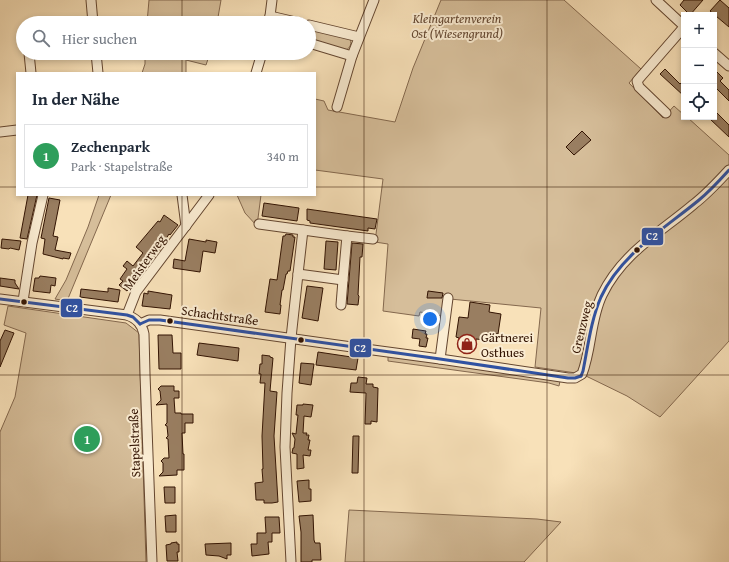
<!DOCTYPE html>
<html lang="de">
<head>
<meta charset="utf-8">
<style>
  :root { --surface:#fff; --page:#f2f2f3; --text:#1f2937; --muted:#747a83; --line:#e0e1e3; --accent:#0b8043 }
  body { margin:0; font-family:"Gentium Book Plus",serif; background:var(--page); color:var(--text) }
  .controls { position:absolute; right:12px; top:12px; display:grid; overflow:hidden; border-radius:0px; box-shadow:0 2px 6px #0003 }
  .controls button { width:36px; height:36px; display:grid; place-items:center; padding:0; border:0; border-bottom:1px solid var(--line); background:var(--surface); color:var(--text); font:20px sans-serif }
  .you { position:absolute; left:430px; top:319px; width:14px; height:14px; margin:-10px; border:3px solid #fff; border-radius:50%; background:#1a73e8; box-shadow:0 0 0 6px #1a73e833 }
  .badge { display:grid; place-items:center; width:26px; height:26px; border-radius:50%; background:var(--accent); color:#fff; font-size:13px; font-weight:700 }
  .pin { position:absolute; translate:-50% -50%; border:2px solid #fff; box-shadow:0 1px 4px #0006 }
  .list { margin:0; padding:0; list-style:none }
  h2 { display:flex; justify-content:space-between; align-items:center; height:52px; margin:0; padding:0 16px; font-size:17px }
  h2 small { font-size:13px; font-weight:400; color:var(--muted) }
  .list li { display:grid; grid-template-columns:26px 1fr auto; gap:12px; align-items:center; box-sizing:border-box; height:64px; margin:0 8px 8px; padding:0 8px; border:1px solid var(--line); border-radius:0px }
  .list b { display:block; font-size:15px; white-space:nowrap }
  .list p { margin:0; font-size:13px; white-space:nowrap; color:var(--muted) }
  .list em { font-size:13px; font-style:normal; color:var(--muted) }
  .icon { flex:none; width:22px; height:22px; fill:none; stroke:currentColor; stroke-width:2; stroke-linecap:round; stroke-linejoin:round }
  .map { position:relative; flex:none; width:729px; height:562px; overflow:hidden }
  .search { position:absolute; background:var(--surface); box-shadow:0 2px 6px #0003; left:16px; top:16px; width:300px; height:44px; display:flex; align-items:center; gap:10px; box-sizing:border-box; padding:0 14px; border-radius:22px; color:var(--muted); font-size:15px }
  .panel { position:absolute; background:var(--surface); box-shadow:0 2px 6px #0003; left:16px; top:72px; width:300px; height:124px; border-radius:0px }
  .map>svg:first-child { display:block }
</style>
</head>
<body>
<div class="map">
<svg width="729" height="562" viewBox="0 0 729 562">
  <rect width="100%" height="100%" fill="#f8e1b9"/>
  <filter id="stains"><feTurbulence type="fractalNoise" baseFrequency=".005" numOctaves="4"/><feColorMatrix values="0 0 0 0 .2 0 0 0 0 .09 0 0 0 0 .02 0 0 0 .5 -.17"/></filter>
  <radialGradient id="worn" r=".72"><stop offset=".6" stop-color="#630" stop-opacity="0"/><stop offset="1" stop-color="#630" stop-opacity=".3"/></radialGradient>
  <g fill="#d6be9a" stroke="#84684e">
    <path d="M149,0h72l-4,23h-70z"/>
    <path d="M441,0h123l77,69 -12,14 34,35 11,-12 10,9v2h3l42,38v11l-12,14 -103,89 -34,101 -4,3 -41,-6 6,-59 -91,-9 -7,17 -23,-4 -1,4 -36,-5 5,-67 -13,-2 8,-63 -68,-9v-71l9,2 4,9 67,12 18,-54z"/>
    <path d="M309,28l40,10c4,5 1,10 -4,13l-36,-12z"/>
    <path d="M145,53h65l-4,12 -20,-5v13h-44l3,-9z"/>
    <path d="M729,174v167l-69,76 -33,-21 -41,-20 15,-70 19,-35z"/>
    <path d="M99,195h12l-44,106 -12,-2 11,-19 22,-53z"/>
    <path d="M237,195h24l-4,31 -12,-13z"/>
    <path d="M8,306l118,17 13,10 7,229h-146v-130l15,-35 11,-64 -22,-8z"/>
    <path d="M388,356l172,25 -1,5 -10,-3 -161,-22z"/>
    <path d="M349,510l188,9 24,3 -37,40h-179z"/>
  </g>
  <g fill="#997e61" stroke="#321302">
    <path d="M684,0h19l-13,15 -10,-10z"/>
    <path d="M720,0l9,8v19l-19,-16z"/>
    <path d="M665,69l15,15 4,-4v16l-24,-22z"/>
    <path d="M714,69l9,9 -3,3 9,9v11l-14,-14 -1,1z"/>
    <path d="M716,112l13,13v12l-19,-18 2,-2h2v-3z"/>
    <path d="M582,131l9,9 -17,15 -8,-8z"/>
    <path d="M28,195h9l-10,44 -7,-1z"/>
    <path d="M49,198l11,2 -7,36 5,1 -3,13 16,3 -2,6 -6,-1v1l-20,-5 2,-15 -4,-1z"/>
    <path d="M264,203l35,5 -2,13 -35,-5z"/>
    <path d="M307,209l70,10 -2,10 -7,-1v3l-58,-8v-2l-3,-1z"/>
    <path d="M164,215l14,10 -8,10 -1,-1 -7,11 -2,4 -17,22 -1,-1 -5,6 -3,4 1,1 -8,10 -8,-6 4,-4 -3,-2 7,-10 -4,-3 4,-5 6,5 10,-13 -7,-6 22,-26 2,1z"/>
    <path d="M286,234l7,1v2h2l-5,34h-2l-1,3h-1l-3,16h-1l-2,15h1l-1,9 -15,-2 5,-33 7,1 6,-44h2z"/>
    <path d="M2,239l19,2 -2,9 -9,-2 -1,1 -8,-1z"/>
    <path d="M189,239l17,3v-2l11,2 -2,11 -12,-2 -3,21 -27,-4 1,-9 11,2z"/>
    <path d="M326,241l12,1 -2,28 -12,-1z"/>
    <path d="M352,243l11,1 -1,13h-2l-2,38 1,1 -1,9 -11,-1z"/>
    <path d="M40,276l16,2 -1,8 -4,-1 -1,8 -17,-2 2,-13h4z"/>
    <path d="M0,278l15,2v3l4,6 -19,-3z"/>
    <path d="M307,286l16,2 -5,33 -16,-3z"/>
    <path d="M108,288l12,2 -2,12 -38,-5 1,-8 27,3z"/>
    <path d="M148,291l24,4 -2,14 -28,-3 2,-13 4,1z"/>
    <path d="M428,291l15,2 -1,5h-15z"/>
    <path d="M470,302l20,3 -1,7 12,2 -3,20 -11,-1 -1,7 -10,-1 -1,9 -17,-1 1,-9 -3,-1 3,-20 9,1z"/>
    <path d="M413,329l13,2 -1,3h2l-1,4h2l-2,9 -7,-1 1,-7 -8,-1z"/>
    <path d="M5,330l9,3 -14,34v-26z"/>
    <path d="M158,335h14l1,18h8v16h-22z"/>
    <path d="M199,343l40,5 -1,13 -41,-6z"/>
    <path d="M318,352l40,6 -2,12 -40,-5z"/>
    <path d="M262,355l8,1v1l3,1 -3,33 7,1 -3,44 4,66 -6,1h-8v-3h-8l-1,-17 8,-1 -1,-13h1l-1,-33 3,-53h-5l1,-9h-2l1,-10h2z"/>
    <path d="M301,363l13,1 -3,21 -12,-2z"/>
    <path d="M358,377l9,1 -1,6h7v3l5,1 -1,34 -6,-1v3h-6l1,-31 -16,-1 1,-9h6z"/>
    <path d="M161,386h13v5h5v7h-5l1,15h6v1h12v9h-8v10h-3l1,21h1v16h-7v5l-18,1 4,-4v-9l-2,-2 3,-3h5l-1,-19 -2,-1 2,-2 -1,-10 -2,-1 2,-2v-19l-11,1 5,-5 -1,-9 -2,-2z"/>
    <path d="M303,404l10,1 -2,12 -7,-1 -1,17h4l-1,2h3l-1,5h2l-2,10h3l-1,6 -7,-1 1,13 -7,1v-15l-5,-1 1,-5h1l1,-9 -3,-6 4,1 2,-19h-2l1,-10h6z"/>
    <path d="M353,436h6l-1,37h-6z"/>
    <path d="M309,480v9h2v12l-12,1 -2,-21z"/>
    <path d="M164,487h11v16h-10z"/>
    <path d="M176,515v17h-10l-1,-16z"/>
    <path d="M313,515l1,25 1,3h5l1,17h-9v2h-11v-30l-2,-16z"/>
    <path d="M265,517h14l1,16h-8v9h-4l1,12 -17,2 -1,-12h6v-11h9z"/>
    <path d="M177,542v2h2v8h-2l1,9h-11l-1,-16 5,-1v-1z"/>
    <path d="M231,543v12h-4v4l-8,-3 -13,-1 -1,-11z"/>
  </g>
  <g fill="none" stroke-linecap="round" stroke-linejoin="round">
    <defs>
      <g id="minor">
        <path d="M91,0l2,23"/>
        <path d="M656,0l28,26"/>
        <path d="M270,16l2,-16"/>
        <path d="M269,23l1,-7 30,7"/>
        <path d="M309,25l50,12"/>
        <path d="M309,43l43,13"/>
        <path d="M29,53l2,20"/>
        <path d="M96,53l2,20"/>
        <path d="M714,53l15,13"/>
        <path d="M256,73l6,-20"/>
        <path d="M337,107l15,-51 22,-56"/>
        <path d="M666,113l-27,-26 -2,-6 47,-54"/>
        <path d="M0,132l17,-2"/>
        <path d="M182,195l4,31"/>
        <path d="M259,224l88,12 -4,44 -45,-6 -7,64 -4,55 -2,54 6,115"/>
        <path d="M347,236l26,3"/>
        <path d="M298,274l5,-44"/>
        <path d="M0,299l127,16c10,4 15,9 17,19l1,40 7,188"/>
        <path d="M23,301l9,-58 11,-48"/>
        <path d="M341,305l2,-25"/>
        <path d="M127,315l9,-23 73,-97"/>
        <path d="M140,324l9,-4h11l213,30 67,9 128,19h7l7,-4c10,-26 8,-54 20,-79 21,-43 58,-62 92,-91 13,-10 24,-22 35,-34"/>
        <path d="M440,359l8,-61"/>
      </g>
    </defs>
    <use href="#minor" stroke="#644630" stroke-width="11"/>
    <use href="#minor" stroke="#faecd2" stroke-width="9"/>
    <defs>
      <g id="bus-1">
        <path d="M0,299l127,16 6,2 7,7"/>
        <path d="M140,324l9,-4h11l280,39 128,19h7l6,-2"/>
        <path d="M581,376l2,-5c5,-25 8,-51 18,-74 20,-43 63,-68 98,-97 11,-9 20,-19 30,-30"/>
      </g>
    </defs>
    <use href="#bus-1" stroke="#faecd2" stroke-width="6"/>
    <use href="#bus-1" stroke="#3052a2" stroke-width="3"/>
  </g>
  <path fill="none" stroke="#321302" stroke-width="1" stroke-opacity="0.55" d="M182,0v23M364,0v562M547,0v562M182,53v20M0,187h17M315,187h414M182,195v367M0,375h729"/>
  <defs>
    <symbol id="shop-ring" viewBox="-11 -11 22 22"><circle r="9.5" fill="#faecd2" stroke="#8f2418" stroke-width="1.5"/><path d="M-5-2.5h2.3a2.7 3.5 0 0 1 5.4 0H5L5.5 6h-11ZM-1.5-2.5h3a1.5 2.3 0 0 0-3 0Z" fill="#8f2418"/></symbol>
  </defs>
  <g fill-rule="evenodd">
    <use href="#shop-ring" x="456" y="333" width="22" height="22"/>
  </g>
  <g fill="#321302" stroke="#faecd2" stroke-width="1.5">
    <circle cx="637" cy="250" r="3.5"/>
    <circle cx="24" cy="302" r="3.5"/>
    <circle cx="170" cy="321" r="3.5"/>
    <circle cx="301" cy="340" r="3.5"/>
  </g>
  <g text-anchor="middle" stroke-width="4" stroke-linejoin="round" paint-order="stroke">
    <g font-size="13" font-style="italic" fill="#634630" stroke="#faecd2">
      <text x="457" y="23">Kleingartenverein<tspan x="457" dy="15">Ost (Wiesengrund)</tspan></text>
    </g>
    <g font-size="13" fill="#321302" stroke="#faecd2">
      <text transform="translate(144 262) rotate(-55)" y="5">Meisterweg</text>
      <text transform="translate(220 315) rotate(8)" y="5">Schachtstraße</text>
      <text transform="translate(581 327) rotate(-76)" y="5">Grenzweg</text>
      <text transform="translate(134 443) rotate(-92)" y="5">Stapelstraße</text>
    </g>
    <g font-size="13" fill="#321302" stroke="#faecd2" text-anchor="start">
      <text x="481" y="342">Gärtnerei<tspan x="481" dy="15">Osthues</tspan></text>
    </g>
  </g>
  <g stroke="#faecd2" stroke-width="1.5">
    <rect x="641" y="227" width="23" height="19" rx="4" fill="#3052a2"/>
    <rect x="60" y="298" width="23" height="20" rx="4" fill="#3052a2"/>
    <rect x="349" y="338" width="23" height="20" rx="4" fill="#3052a2"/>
  </g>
  <g font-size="11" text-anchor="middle" font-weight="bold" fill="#fff">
    <text x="652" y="240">C2</text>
    <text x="72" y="312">C2</text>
    <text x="360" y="352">C2</text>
  </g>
  <rect width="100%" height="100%" filter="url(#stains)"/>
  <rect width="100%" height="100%" fill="url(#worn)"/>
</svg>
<div class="controls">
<button>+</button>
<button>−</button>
<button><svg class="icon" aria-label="locate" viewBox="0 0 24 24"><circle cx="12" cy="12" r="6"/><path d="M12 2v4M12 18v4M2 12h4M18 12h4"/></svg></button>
</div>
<div class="you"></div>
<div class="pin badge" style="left:87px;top:439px;background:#2e9e5b">1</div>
<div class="search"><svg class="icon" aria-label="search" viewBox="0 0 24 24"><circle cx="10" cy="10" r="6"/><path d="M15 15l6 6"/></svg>Hier suchen</div>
<section class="panel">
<h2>In der Nähe<small></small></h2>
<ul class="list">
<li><span class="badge" style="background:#2e9e5b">1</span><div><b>Zechenpark</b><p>Park · Stapelstraße</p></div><em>340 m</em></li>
</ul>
</section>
</div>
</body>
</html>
